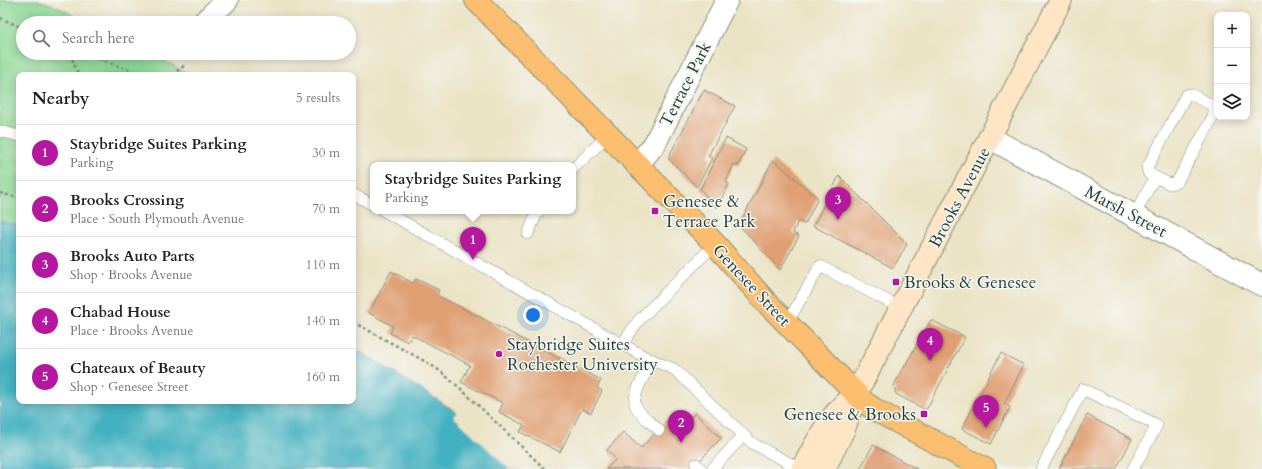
<!DOCTYPE html>
<html lang="en">
<head>
<meta charset="utf-8">
<style>
  :root { --surface:#fff; --page:#f6f6f6; --text:#202124; --muted:#757577; --line:#e0e0e0; --accent:#b5179e }
  body { margin:0; font-family:Cardo,serif; background:var(--page); color:var(--text) }
  .controls { position:absolute; right:12px; top:12px; display:grid; overflow:hidden; border-radius:8px; box-shadow:0 2px 10px #0003 }
  .controls button { width:36px; height:36px; display:grid; place-items:center; padding:0; border:0; border-bottom:1px solid var(--line); background:var(--surface); color:var(--text); font:20px sans-serif }
  .you { position:absolute; left:533px; top:315px; width:14px; height:14px; margin:-10px; border:3px solid #fff; border-radius:50%; background:#1a73e8; box-shadow:0 0 0 6px #1a73e833 }
  .badge { display:grid; place-items:center; width:26px; height:26px; border-radius:50%; background:var(--accent); color:#fff; font-size:13px; font-weight:700 }
  .pin { position:absolute; translate:-50% -33px; filter:drop-shadow(0 1px 2px #0008) }
  .pin::after { content:''; position:absolute; top:21px; width:14px; height:12px; background:inherit; clip-path:polygon(0 0,100% 0,50% 100%) }
  .popup { position:absolute; left:370px; top:162px; width:206px; height:52px; box-sizing:border-box; display:grid; place-content:center; border-radius:8px; background:var(--surface); filter:drop-shadow(0 1px 3px #0005); font-size:13px; white-space:nowrap; color:var(--muted) }
  .popup b { font-size:15px; color:var(--text) }
  .popup::after { content:''; position:absolute; left:50%; top:100%; margin-left:-8px; border:8px solid transparent; border-top-color:var(--surface) }
  .list { margin:0; padding:0; list-style:none }
  h2 { display:flex; justify-content:space-between; align-items:center; height:52px; margin:0; padding:0 16px; font-size:17px }
  h2 small { font-size:13px; font-weight:400; color:var(--muted) }
  .list li { display:grid; grid-template-columns:26px 1fr auto; gap:12px; align-items:center; box-sizing:border-box; height:56px; padding:0 16px; border-top:1px solid var(--line) }
  .list b { display:block; font-size:15px; white-space:nowrap }
  .list p { margin:0; font-size:13px; white-space:nowrap; color:var(--muted) }
  .list em { font-size:13px; font-style:normal; color:var(--muted) }
  .icon { flex:none; width:22px; height:22px; fill:none; stroke:currentColor; stroke-width:2; stroke-linecap:round; stroke-linejoin:round }
  .map { position:relative; flex:none; width:1262px; height:469px; overflow:hidden }
  .search { position:absolute; background:var(--surface); box-shadow:0 2px 10px #0003; left:16px; top:16px; width:340px; height:44px; display:flex; align-items:center; gap:10px; box-sizing:border-box; padding:0 14px; border-radius:22px; color:var(--muted); font-size:15px }
  .panel { position:absolute; background:var(--surface); box-shadow:0 2px 10px #0003; left:16px; top:72px; width:340px; height:332px; border-radius:8px }
  .map>svg:first-child { display:block }
</style>
</head>
<body>
<div class="map">
<svg width="1262" height="469" viewBox="0 0 1262 469">
  <rect width="100%" height="100%" fill="#f6f6f2"/>
  <filter id="ink" filterUnits="userSpaceOnUse"><feTurbulence type="fractalNoise" baseFrequency=".025" numOctaves="2"/><feDisplacementMap in="SourceGraphic" scale="8" xChannelSelector="R" yChannelSelector="G"/><feConvolveMatrix kernelMatrix="1 2 1 2 8 2 1 2 1" color-interpolation-filters="sRGB"/></filter>
  <filter id="wash" filterUnits="userSpaceOnUse"><feTurbulence type="fractalNoise" baseFrequency=".012" numOctaves="4" result="noise"/><feDisplacementMap in="SourceGraphic" scale="16" xChannelSelector="R" yChannelSelector="G"/><feGaussianBlur stdDeviation="0.9" result="paint"/><feColorMatrix in="noise" values="0 0 0 0 0 0 0 0 0 0 0 0 0 0 0 0 0 1.4 0 .05"/><feComposite in="paint" operator="in"/></filter>
  <g filter="url(#wash)">
    <rect width="100%" height="100%" fill="#ebe3c5"/>
    <path fill="#8cd894" stroke="#568a64" d="M0,0h38l20,7 31,16h-66v30h125l44,22h-173v151l-19,-5z"/>
    <path fill="#43b0c0" stroke="#31767a" d="M0,221l19,5v175h334v-54l99,62 30,25 39,35h-521z"/>
    <path fill="#ebe3c5" d="M458,410l26,22 39,37h-14l-55,-52z"/>
    <g id="blocks">
      <g fill="#df9f72">
        <path d="M704,90l31,16 -27,50 4,2 -15,29 -29,-29z"/>
        <path d="M726,138l20,11 -8,17 -4,-2 -8,18 3,2 -12,24 -17,-19z"/>
        <path d="M773,160l45,38 -13,26 -7,-3 -5,12 6,3 -19,34 -41,-45z"/>
        <path d="M839,176l68,68 -14,24 -80,-42z"/>
        <path d="M391,271l22,12 3,-4 23,11 -2,5 164,85 -4,8 5,3 -11,22 -9,-4 -22,43 -40,-20 4,-7 -25,-13 4,-9 -42,-21 9,-17 -58,-30 -4,7 -18,-9 3,-7 -24,-13z"/>
        <path d="M931,320l34,17 -39,73 -30,-16 -2,-9z"/>
        <path d="M1001,353l23,12 -20,39 6,3 -19,37 -29,-15z"/>
        <path d="M676,411l11,10 8,-8 26,25 -29,31h-86l10,-10 -9,-9 16,-18 18,16z"/>
        <path d="M1087,415l45,24 -16,30h-57z"/>
        <path d="M873,445l44,24h-57z"/>
      </g>
    </g>
  </g>
  <g filter="url(#ink)">
    <use href="#blocks" fill-opacity="0" stroke="#85907c" stroke-width="1"/>
    <g fill="none" stroke-linecap="round" stroke-linejoin="round">
      <defs>
        <g id="service">
          <path d="M0,131l19,5"/>
          <path d="M573,169l35,-34"/>
          <path d="M353,194l20,11"/>
          <path d="M384,211l263,147 27,11 78,74 48,26"/>
          <path d="M1134,216l21,-39 15,7 7,-2 37,-67 -2,-10 -22,-11 -4,1 -39,73 2,6 6,3"/>
          <path d="M528,234l7,-17 4,-6"/>
          <path d="M787,323l33,-57 81,42"/>
          <path d="M623,343l16,-23 76,-76"/>
          <path d="M653,360c-6,11 -23,36 -17,47 5,9 16,16 23,23"/>
          <path d="M696,464l5,5"/>
          <path d="M712,469l31,-33"/>
          <path d="M1041,469l42,-80 74,36 -24,44"/>
        </g>
        <g id="minor">
          <path d="M203,23l24,-23"/>
          <path d="M990,138l272,147"/>
          <path d="M637,165l17,-20 73,-145"/>
        </g>
        <g id="secondary">
          <path d="M802,469c15,-27 27,-54 51,-73"/>
          <path d="M824,469l20,-40 12,-35 205,-394"/>
        </g>
        <path id="primary" d="M476,0l239,244 53,60 97,99 12,8 108,58"/>
      </defs>
      <use href="#service" stroke="#85907c" stroke-width="12"/>
      <use href="#minor" stroke="#85907c" stroke-width="24"/>
      <use href="#secondary" stroke="#85907c" stroke-width="24"/>
      <use href="#primary" stroke="#85907c" stroke-width="24"/>
      <g stroke="#85907c" stroke-width="2.5" stroke-dasharray="3 3" stroke-linecap="butt">
        <path d="M0,18l23,10"/>
        <path d="M72,53l1,10 6,12"/>
        <path d="M82,53l61,22"/>
        <path d="M172,75l13,-10"/>
        <path d="M0,193l19,5"/>
        <path d="M353,322l75,41 12,8 21,18 84,80"/>
      </g>
      <use href="#service" stroke="#fff" stroke-width="11"/>
      <use href="#minor" stroke="#fff" stroke-width="22"/>
      <use href="#secondary" stroke="#fde5c5" stroke-width="22"/>
      <use href="#primary" stroke="#fbbe6e" stroke-width="22"/>
    </g>
  </g>
  <g fill="#b5179e" stroke="#f6f6f2" stroke-width="1.5">
    <rect x="651" y="207" width="8" height="8" rx="2"/>
    <rect x="892" y="278" width="8" height="8" rx="2"/>
    <circle cx="499" cy="354" r="4"/>
    <rect x="920" y="410" width="8" height="8" rx="2"/>
  </g>
  <g text-anchor="middle" stroke-width="3" stroke-linejoin="round" paint-order="stroke">
    <g font-size="17" fill="#1f3d34" stroke="#f6f6f2">
      <text transform="translate(685 84) rotate(-63)" y="6">Terrace Park</text>
      <text transform="translate(959 197) rotate(-62)" y="6">Brooks Avenue</text>
      <text transform="translate(1126 211) rotate(28)" y="6">Marsh Street</text>
      <text transform="translate(752 285) rotate(47)" y="6">Genesee Street</text>
    </g>
    <g font-size="17" fill="#1f3d34" stroke="#f6f6f2" text-anchor="start">
      <text x="663" y="207">Genesee &amp;<tspan x="663" dy="20">Terrace Park</tspan></text>
      <text x="904" y="288">Brooks &amp; Genesee</text>
      <text x="507" y="350">Staybridge Suites<tspan x="507" dy="20">Rochester University</tspan></text>
      <text x="916" y="420" text-anchor="end">Genesee &amp; Brooks</text>
    </g>
  </g>
</svg>
<div class="controls">
<button>+</button>
<button>−</button>
<button><svg class="icon" aria-label="layers" viewBox="0 0 24 24"><path d="M12 4l9 5-9 5-9-5zM3 14l9 5 9-5"/></svg></button>
</div>
<div class="you"></div>
<div class="pin badge" style="left:473px;top:260px">1</div>
<div class="popup"><b>Staybridge Suites Parking</b>Parking</div>
<div class="pin badge" style="left:681px;top:443px">2</div>
<div class="pin badge" style="left:838px;top:220px">3</div>
<div class="pin badge" style="left:930px;top:361px">4</div>
<div class="pin badge" style="left:986px;top:428px">5</div>
<div class="search"><svg class="icon" aria-label="search" viewBox="0 0 24 24"><circle cx="10" cy="10" r="6"/><path d="M15 15l6 6"/></svg>Search here</div>
<section class="panel">
<h2>Nearby<small>5 results</small></h2>
<ul class="list">
<li><span class="badge">1</span><div><b>Staybridge Suites Parking</b><p>Parking</p></div><em>30 m</em></li>
<li><span class="badge">2</span><div><b>Brooks Crossing</b><p>Place · South Plymouth Avenue</p></div><em>70 m</em></li>
<li><span class="badge">3</span><div><b>Brooks Auto Parts</b><p>Shop · Brooks Avenue</p></div><em>110 m</em></li>
<li><span class="badge">4</span><div><b>Chabad House</b><p>Place · Brooks Avenue</p></div><em>140 m</em></li>
<li><span class="badge">5</span><div><b>Chateaux of Beauty</b><p>Shop · Genesee Street</p></div><em>160 m</em></li>
</ul>
</section>
</div>
</body>
</html>
